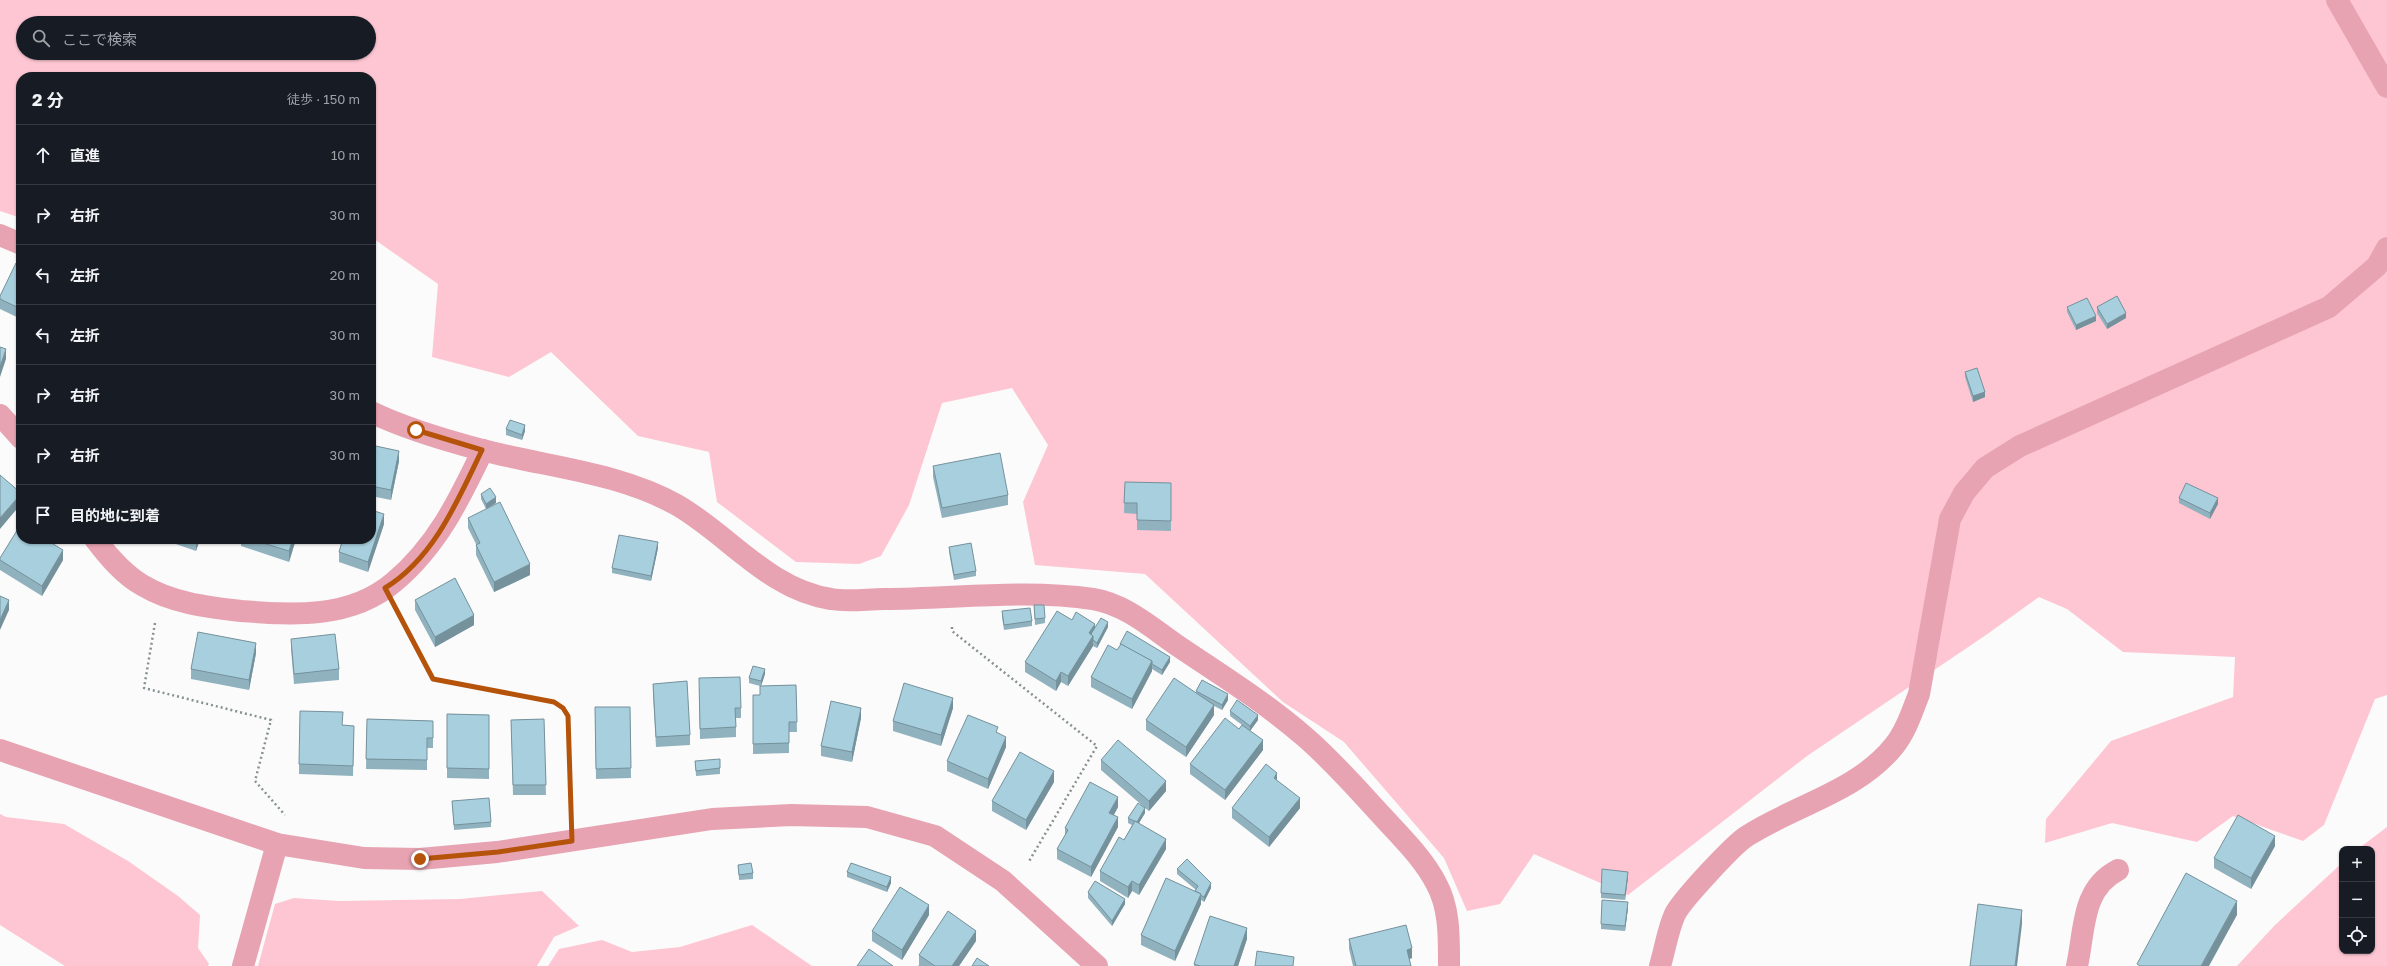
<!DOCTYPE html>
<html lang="ja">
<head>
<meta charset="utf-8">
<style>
  :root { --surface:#171b24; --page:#242831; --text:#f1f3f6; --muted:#9ea1a6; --line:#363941 }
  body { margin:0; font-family:"Golos Text","Noto Sans JP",sans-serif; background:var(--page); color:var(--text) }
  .controls { position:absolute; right:12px; bottom:12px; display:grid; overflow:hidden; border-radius:8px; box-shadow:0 1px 3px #0004 }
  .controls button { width:36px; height:36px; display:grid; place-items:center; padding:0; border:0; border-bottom:1px solid var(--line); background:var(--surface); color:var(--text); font:20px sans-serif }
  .stop { position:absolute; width:12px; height:12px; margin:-9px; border:3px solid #b45309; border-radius:50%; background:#fff }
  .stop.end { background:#b45309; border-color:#fff; box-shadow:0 1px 4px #0008 }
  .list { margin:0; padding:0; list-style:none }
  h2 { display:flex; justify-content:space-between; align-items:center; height:52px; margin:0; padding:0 16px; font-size:17px }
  h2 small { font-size:13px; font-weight:400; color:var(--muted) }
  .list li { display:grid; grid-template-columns:26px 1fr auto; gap:12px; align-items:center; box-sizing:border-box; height:60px; padding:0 16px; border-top:1px solid var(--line) }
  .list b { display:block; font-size:15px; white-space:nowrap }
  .list em { font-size:13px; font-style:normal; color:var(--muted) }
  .icon { flex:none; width:22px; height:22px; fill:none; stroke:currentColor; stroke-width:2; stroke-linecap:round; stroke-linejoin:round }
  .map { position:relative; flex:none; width:2387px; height:966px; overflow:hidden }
  .search { position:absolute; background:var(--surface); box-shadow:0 1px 3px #0004; left:16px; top:16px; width:360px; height:44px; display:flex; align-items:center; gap:10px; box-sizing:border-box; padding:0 14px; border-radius:22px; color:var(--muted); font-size:15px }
  .panel { position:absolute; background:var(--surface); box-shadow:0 1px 3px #0004; left:16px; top:72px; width:360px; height:472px; border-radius:16px }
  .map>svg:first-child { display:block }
</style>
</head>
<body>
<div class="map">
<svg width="2387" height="966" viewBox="0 0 2387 966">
  <rect width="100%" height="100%" fill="#fbfbfb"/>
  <g fill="#fdc6d2" fill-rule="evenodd">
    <path d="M0,0h2387v695l-12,4 -51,126 -21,16 -70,-25 -36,26 -85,-19 -67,20 1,-24 65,-78 122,-44 2,-40 -112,-5 -56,-43 -28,-12 -53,38 -179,121 -179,139 -94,-41 -34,50 -33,7 -23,-53 -100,-116 -61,-40 -138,-128 -110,-9 -12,-63 25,-57 -36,-57 -70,15 -33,102 -28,51 -22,8 -63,-2 -79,-60 -8,-50 -71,-16 -87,-84 -42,25 -77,-20 6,-73 -67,-47v-160h-350v141l-21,-7zM23,23h346v30h-346z"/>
    <path d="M0,814l6,3 58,7 64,37 50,35 22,19 -2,33 11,16 -1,2h-143l-65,-41z"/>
    <path d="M2387,827v139h-150l38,-41 67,-62v88h30v-102h-14z"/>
    <path d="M542,891l37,35 -25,11 -17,29h-279l17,-62 19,-6 45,3 121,-2z"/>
    <path d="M752,925l60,41h-264l11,-17 43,-9 30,12 48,-5z"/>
  </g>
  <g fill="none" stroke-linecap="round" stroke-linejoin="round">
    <g stroke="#879092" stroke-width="2.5" stroke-dasharray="2 3" stroke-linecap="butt">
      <path d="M399,615l34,64 121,23 9,5 5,9 3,95"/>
      <path d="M155,623l-11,65 127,32 -16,61 30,34"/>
      <path d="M952,627v4l145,115 -69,117"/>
    </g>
    <g stroke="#e7a3b2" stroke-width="22">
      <path d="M2337,0l50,87"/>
      <path d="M0,235l21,9"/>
      <path d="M371,412c35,17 73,28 111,38 65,17 136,22 195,55 52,30 92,85 154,94 17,3 36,0 53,0 68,0 141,-10 209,0 32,5 59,29 85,47 43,29 88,57 127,91 28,24 53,53 78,80 19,21 40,41 53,66 14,25 13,55 13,83"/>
      <path d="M0,415l21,23"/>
      <path d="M95,539c13,17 28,35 47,46 30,18 64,22 99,26 52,4 110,8 153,-29 43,-36 65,-82 89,-132"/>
      <path d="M0,750l277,94 87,14 56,1 77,-7 215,-33 79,-4 76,2 68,19 68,45 94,85"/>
      <path d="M243,966l34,-122"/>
      <path d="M1660,966c5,-17 8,-37 15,-52 7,-14 59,-70 72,-78 48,-31 110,-44 147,-90 12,-15 18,-34 25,-52l31,-175 14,-26 21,-25 35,-22 309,-139 48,-41 10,-18"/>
      <path d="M2077,966c8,-36 4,-77 41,-96"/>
    </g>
  </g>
  <g fill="#90b2be">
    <path d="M21,265v54l-21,-10v-13z"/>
    <path d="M2067,307l29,14 -20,9 -9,-18z"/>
    <path d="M2097,307l29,11 -19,11 -10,-16z"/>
    <path d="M1965,372l20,25 -12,5 -8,-25z"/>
    <path d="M506,429l19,2 -3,9 -16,-5z"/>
    <path d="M371,445l28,16 -8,39 -20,-4z"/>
    <path d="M933,466l75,29v10l-66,13 -9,-41z"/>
    <path d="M1125,482l46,1v48l-34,-1v-16l-13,-1z"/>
    <path d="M481,494l15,9 -10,6 -5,-10z"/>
    <path d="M2179,498l39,6 -8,15 -31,-16z"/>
    <path d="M468,518l62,57 -36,17 -18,-37v-11l-8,-16z"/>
    <path d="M384,524l-16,48 -29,-10v-10l2,-8 -15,-5h45z"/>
    <path d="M170,539h30l-4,12 -26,-9z"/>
    <path d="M241,539h55l-7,23 -48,-16z"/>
    <path d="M949,547l27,24v5l-22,4 -5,-28z"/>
    <path d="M658,548l-7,33 -39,-8v-5z"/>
    <path d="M0,558l63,2 -21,36 -42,-26z"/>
    <path d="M415,600l59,25 -39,22 -20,-37z"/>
    <path d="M1034,605l11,13v5l-10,2z"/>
    <path d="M1002,611l30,10v5l-28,4 -2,-13z"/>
    <path d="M1072,620l23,9 13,-2 -11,21 -4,-2 -25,40 -7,-4 -5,9 -31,-19v-10z"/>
    <path d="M291,639l48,30v11l-45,4 -3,-35z"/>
    <path d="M1120,644l50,18 -8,13 -10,-6v2l-20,38 -41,-22v-10l26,-27 3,-4z"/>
    <path d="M256,653l-7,37 -58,-11v-10z"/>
    <path d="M765,674l-4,12 35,-1 1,47h-8v21l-36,1v-59h7v-9l-11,-3v-5z"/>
    <path d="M653,684l37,51v10l-34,2 -3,-53z"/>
    <path d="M699,688l42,20v10h-5v19l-36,2z"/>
    <path d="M1196,691l32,9 -6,10 -8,-4v9l-28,42 -40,-27v-10l50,-27z"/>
    <path d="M595,707h35l1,71 -35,1z"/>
    <path d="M953,708l-12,38 -48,-15v-10z"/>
    <path d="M1230,711l28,9 -8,11 13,19 -38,50 -35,-26v-10l49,-35 3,-4 -12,-9z"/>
    <path d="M447,714l42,1v64l-42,-1z"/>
    <path d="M861,718l-9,44 -31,-6v-10z"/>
    <path d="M367,719l66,2v27h-6v22l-61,-1z"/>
    <path d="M544,719l2,76h-33l-2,-75z"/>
    <path d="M342,725l12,1 -1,50 -54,-2v-10z"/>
    <path d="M998,733l8,14 -18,42 -41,-18v-10z"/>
    <path d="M1101,760l65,31 -17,20 -4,-3v5l-6,10 27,26 -27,46 -7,-4 -4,7 -28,-17v-10l24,-31 8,-15 -4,-2v-5l16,-11 -43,-37z"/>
    <path d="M695,761l25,7v6l-24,2z"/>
    <path d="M1277,781l23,27 -31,39 -37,-29v-10z"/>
    <path d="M1054,782l-28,48 -34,-19v-10z"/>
    <path d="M452,801l39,21v5l-37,3z"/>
    <path d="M1118,807l-4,8 4,12 -27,50 -34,-18v-10l8,-14v-7z"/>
    <path d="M2275,846l-24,43 -37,-21v-10z"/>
    <path d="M738,865l15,8v6l-14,1z"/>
    <path d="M1177,869l34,19 -7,14 -3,-2v4l-26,57 -34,-16v-10l54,-44 1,-1 -19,-16z"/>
    <path d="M847,872l44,11 -4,9 -40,-15z"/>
    <path d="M1628,877l-3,23 -24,-2v-5z"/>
    <path d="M1088,892l37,12 -13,22 -24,-28z"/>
    <path d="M1628,908l-3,23 -24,-2v-5z"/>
    <path d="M929,915l-27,45 -30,-19v-10z"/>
    <path d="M1247,939l-9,27h-44v-2z"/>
    <path d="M1349,939l63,19 -3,1 2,7h-58l-4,-17z"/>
    <path d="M976,941l-17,25h-41l1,-1v-10z"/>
  </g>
  <g fill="#75919b">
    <path d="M2126,313v5l-19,11v-5z"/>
    <path d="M2096,316v5l-20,9v-5z"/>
    <path d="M6,349v10l-6,18v-10z"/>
    <path d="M1985,392v5l-12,5v-6z"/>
    <path d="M525,425v6l-3,9v-5z"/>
    <path d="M399,451v10l-8,39v-10z"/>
    <path d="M21,494v10l-21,25v-11z"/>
    <path d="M496,497v6l-10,6v-5z"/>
    <path d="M2218,498v6l-8,15v-6z"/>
    <path d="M384,514v10l-16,48v-10z"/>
    <path d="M197,539h3l-4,12v-10z"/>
    <path d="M293,539h3l-7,23v-11z"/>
    <path d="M658,542v6l-7,33v-5z"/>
    <path d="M63,550v10l-21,36v-10z"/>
    <path d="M530,564v11l-36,17v-10z"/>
    <path d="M9,600v10l-9,20v-10z"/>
    <path d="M474,615v10l-39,22v-10z"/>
    <path d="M1108,622v5l-11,21v-5z"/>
    <path d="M1095,624v10l-2,2v10l-25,40v-10l21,-43z"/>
    <path d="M256,643v10l-7,37v-10z"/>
    <path d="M1170,657v5l-8,13v-5z"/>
    <path d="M1152,661v10l-20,38v-10z"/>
    <path d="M765,669v5l-4,12v-5z"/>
    <path d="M1061,672v10l-5,9v-10z"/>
    <path d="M1228,694v6l-6,10v-5z"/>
    <path d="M953,698v10l-12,38v-11z"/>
    <path d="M1214,705v10l-28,42v-10z"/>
    <path d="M861,708v10l-9,44v-10z"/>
    <path d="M1258,715v5l-8,11v-5z"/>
    <path d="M1006,737v10l-18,42v-10z"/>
    <path d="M1263,740v10l-38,50v-10z"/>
    <path d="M1054,771v11l-28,48v-10z"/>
    <path d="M1277,773v11l-3,-6z"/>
    <path d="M1166,781v10l-17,20v-10z"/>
    <path d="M1118,797v10l-9,16v-10z"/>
    <path d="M1300,798v10l-31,39v-10z"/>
    <path d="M1145,808v5l-9,15v-5z"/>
    <path d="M1118,817v10l-27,50v-10z"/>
    <path d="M2275,836v10l-24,43v-11z"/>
    <path d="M1166,839v10l-27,46v-10z"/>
    <path d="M1628,872v5l-3,23v-5z"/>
    <path d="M891,877v6l-4,9v-5z"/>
    <path d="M1132,881v10l-4,7v-11z"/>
    <path d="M1211,883v5l-7,14v-5z"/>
    <path d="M1201,894v10l-26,57v-10z"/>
    <path d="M1125,899v5l-13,22v-5z"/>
    <path d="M2237,901v14l-28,51h-8z"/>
    <path d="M1628,902v6l-3,23v-5z"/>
    <path d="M929,905v10l-27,45v-10z"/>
    <path d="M2022,910v14l-5,42h-2z"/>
    <path d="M1247,928v11l-9,27h-4z"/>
    <path d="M976,931v10l-17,25h-7z"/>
    <path d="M1412,948v10l-5,2v-10z"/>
  </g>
  <g fill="#a7cfdd" stroke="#75919b">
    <path d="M16,263l5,2v44l-21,-10v-3z"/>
    <path d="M2117,296l9,17 -19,11 -10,-17z"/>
    <path d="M2087,298l9,18 -20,9 -9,-18z"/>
    <path d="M0,347l6,2 -6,18z"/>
    <path d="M1977,368l8,24 -12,4 -8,-24z"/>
    <path d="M510,420l15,5 -3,10 -16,-6z"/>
    <path d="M371,445l28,6 -8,39 -20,-4z"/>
    <path d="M1000,453l8,42 -66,13 -9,-42z"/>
    <path d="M0,475l21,18v1l-21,24z"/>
    <path d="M1125,482l46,1v38l-34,-1v-17h-13z"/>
    <path d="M2186,483l32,15 -8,15 -31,-15z"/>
    <path d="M490,488l6,9 -10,7 -5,-10z"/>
    <path d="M500,502l30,62 -36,18 -18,-37 4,-2 -12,-25z"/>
    <path d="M371,510l13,4 -16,48 -29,-10 4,-13h28z"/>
    <path d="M21,524v15h24l18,11 -21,36 -42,-26v-2z"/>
    <path d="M619,535l39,7 -7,34 -39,-8z"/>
    <path d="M190,539h7l-1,2z"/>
    <path d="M250,539h43l-4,12z"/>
    <path d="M971,543l5,28 -22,4 -5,-28z"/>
    <path d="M455,578l19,37 -39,22 -20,-37z"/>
    <path d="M0,596l9,4 -9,20z"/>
    <path d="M1034,605h10l1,13 -10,1z"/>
    <path d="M1030,608l2,13 -28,4 -2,-14z"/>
    <path d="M1057,611l15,9 4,-8 19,12 -6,9 4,3 -25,40 -7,-4 -5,9 -31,-19z"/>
    <path d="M1101,618l7,4 -11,21 -4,-3v-4l-2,-2z"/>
    <path d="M1127,631l43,26 -8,13 -10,-6v-3l-32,-17z"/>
    <path d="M198,632l58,11 -7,37 -58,-11z"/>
    <path d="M335,634l4,35 -45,5 -3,-35z"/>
    <path d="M1121,644l31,17 -20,38 -41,-22 17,-32 9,5z"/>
    <path d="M753,666l12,3 -4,12 -12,-3z"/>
    <path d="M740,677l1,31h-6l1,19 -36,2 -1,-51z"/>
    <path d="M1174,678l40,27 -28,42 -40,-27z"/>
    <path d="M1202,680l26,14 -6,11 -26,-14z"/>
    <path d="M687,681l3,54 -34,2 -3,-53z"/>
    <path d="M904,683l49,15 -12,37 -48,-14z"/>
    <path d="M796,685l1,37h-8v21l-36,1v-49h7v-9z"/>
    <path d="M1237,700l21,15 -8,11 -20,-15z"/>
    <path d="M831,701l30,7 -9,44 -31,-6z"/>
    <path d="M595,707h35l1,61 -35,1z"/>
    <path d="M300,711l43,1 -1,13 12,1 -1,40 -54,-2z"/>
    <path d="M447,714l42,1v54l-42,-1z"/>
    <path d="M968,715l30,12 -2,5 10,5 -18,42 -41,-18z"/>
    <path d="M1225,718l14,11 3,-4 21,15 -38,50 -35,-26z"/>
    <path d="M367,719l66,2v17h-6v22l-61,-1z"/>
    <path d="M544,719l2,66h-33l-2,-65z"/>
    <path d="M1118,740l48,41 -17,20 -48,-41z"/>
    <path d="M1020,752l34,19 -28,49 -34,-19z"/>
    <path d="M720,759v9l-24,3 -1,-10z"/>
    <path d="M1266,764l11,9 -3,5 26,20 -31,39 -37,-29z"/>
    <path d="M1090,782l28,15 -9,16 9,4 -27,50 -34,-18 11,-19 -3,-2z"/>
    <path d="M489,798l2,24 -37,3 -2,-24z"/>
    <path d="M1138,803l7,5 -8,14 -2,-1h-1l-6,-3z"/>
    <path d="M2238,815l37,21 -24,42 -37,-20z"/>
    <path d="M1135,821l31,18 -27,46 -7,-4 -4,6 -28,-16 19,-34 5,3z"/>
    <path d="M1187,859l24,24 -7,14 -4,-2 1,-1 -6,-3 3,-5 -21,-17z"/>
    <path d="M751,863l2,10 -14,2 -1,-10z"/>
    <path d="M851,863l40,14 -4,10 -40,-15z"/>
    <path d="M1602,869l26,3 -3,23 -24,-2z"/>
    <path d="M2186,873l51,28 -36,65h-61l-3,-2z"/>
    <path d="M1166,878l35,16 -26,57 -34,-16z"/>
    <path d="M1095,881l30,18 -13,22 -24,-29z"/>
    <path d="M900,887l29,18 -27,45 -30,-19z"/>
    <path d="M1602,900l26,2 -3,24 -24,-2z"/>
    <path d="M1978,904l44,6 -7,56h-45z"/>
    <path d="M948,911l28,20 -24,35h-17l-16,-11z"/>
    <path d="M1210,916l37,12 -13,38h-34l-6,-2z"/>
    <path d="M1406,925l6,23 -5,2 4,16h-55l-7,-27z"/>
    <path d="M869,949l24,17h-36z"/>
    <path d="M1257,951l37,6 -1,9h-38z"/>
    <path d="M977,958l12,8h-17z"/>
  </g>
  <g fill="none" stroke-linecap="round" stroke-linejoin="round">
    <path stroke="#b45309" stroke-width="5" d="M416,430l66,20c-24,50 -48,108 -97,138l48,91 121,23 9,6 5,8 4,125 -74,11 -78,7"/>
  </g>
</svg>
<div class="controls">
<button>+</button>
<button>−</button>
<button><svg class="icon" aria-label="locate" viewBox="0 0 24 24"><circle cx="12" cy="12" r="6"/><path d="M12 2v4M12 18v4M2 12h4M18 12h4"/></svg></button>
</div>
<div class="stop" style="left:416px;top:430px"></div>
<div class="stop end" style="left:420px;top:859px"></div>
<div class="search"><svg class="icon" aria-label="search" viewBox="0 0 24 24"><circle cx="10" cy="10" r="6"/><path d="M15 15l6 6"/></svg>ここで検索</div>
<section class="panel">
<h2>2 分<small>徒歩 · 150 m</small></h2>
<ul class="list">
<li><svg class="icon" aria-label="ahead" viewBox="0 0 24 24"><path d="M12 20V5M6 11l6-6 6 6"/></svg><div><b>直進</b></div><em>10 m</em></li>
<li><svg class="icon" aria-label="right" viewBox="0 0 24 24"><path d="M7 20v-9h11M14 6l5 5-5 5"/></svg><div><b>右折</b></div><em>30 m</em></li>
<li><svg class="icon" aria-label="left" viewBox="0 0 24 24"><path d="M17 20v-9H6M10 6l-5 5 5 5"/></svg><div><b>左折</b></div><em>20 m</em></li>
<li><svg class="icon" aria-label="left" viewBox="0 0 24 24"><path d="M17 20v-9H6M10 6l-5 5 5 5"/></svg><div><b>左折</b></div><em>30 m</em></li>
<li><svg class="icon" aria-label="right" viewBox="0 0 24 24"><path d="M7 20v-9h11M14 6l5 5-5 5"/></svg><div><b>右折</b></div><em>30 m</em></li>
<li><svg class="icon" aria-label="right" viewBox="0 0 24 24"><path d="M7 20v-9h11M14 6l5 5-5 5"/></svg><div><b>右折</b></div><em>30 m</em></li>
<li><svg class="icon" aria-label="arrive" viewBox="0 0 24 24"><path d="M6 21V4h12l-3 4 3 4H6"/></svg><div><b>目的地に到着</b></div></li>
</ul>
</section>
</div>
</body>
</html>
